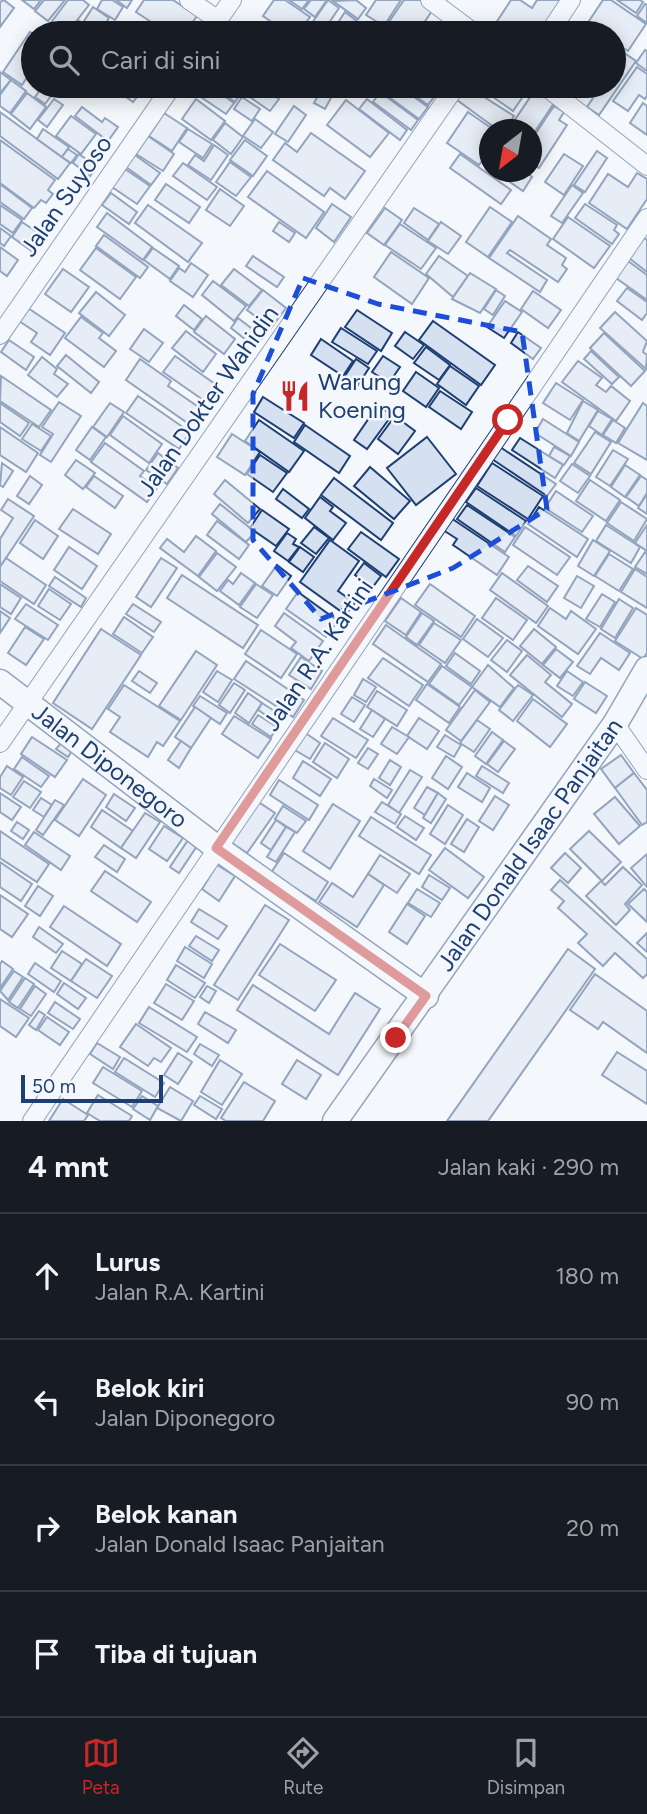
<!DOCTYPE html>
<html lang="id">
<head>
<meta charset="utf-8">
<style>
  :root { --surface:#171b24; --page:#20242c; --text:#f1f3f6; --muted:#9ea1a6; --line:#363941; --accent:#c62828 }
  body { margin:0; font-family:Figtree,sans-serif; background:var(--page); color:var(--text) }
  .compass { position:absolute; left:479px; top:119px; width:63px; height:63px; border-radius:50%; background:var(--surface); box-shadow:0 4px 18px #0003; rotate:211deg }
  .scale { position:absolute; left:21px; bottom:18px; width:142px; box-sizing:border-box; padding-left:7px; border:4px solid #1d3f73; border-top:0; font-size:19px; line-height:24px; white-space:nowrap; color:#1d3f73; -webkit-text-stroke:5px #f4f7fb; paint-order:stroke }
  .stop { position:absolute; width:21px; height:21px; margin:-16px; border:5px solid #c62828; border-radius:50%; background:#fff }
  .stop.end { background:#c62828; border-color:#fff; box-shadow:0 2px 7px #0008 }
  .list { margin:0; padding:0; list-style:none }
  h2 { display:flex; justify-content:space-between; align-items:center; height:91px; margin:0; padding:0 28px; font-size:30px }
  h2 small { font-size:23px; font-weight:400; color:var(--muted) }
  .list li { display:grid; grid-template-columns:46px 1fr auto; gap:21px; align-items:center; box-sizing:border-box; height:126px; padding:0 28px; border-top:2px solid var(--line) }
  .list b { display:block; font-size:26px; white-space:nowrap }
  .list p { margin:0; font-size:23px; white-space:nowrap; color:var(--muted) }
  .list em { font-size:23px; font-style:normal; color:var(--muted) }
  .icon { flex:none; width:38px; height:38px; fill:none; stroke:currentColor; stroke-width:2; stroke-linecap:round; stroke-linejoin:round }
  .map { position:relative; flex:none; width:647px; height:1121px; overflow:hidden }
  .search { position:absolute; background:var(--surface); box-shadow:0 4px 18px #0003; left:21px; right:21px; top:21px; height:77px; display:flex; align-items:center; gap:18px; box-sizing:border-box; padding:0 24px; border-radius:38px; color:var(--muted); font-size:26px }
  .sheet { height:595px; background:var(--surface) }
  nav { display:flex; justify-content:space-around; align-items:center; box-sizing:border-box; height:98px; border-top:2px solid var(--line); background:var(--surface); font-size:19px; color:var(--muted) }
  nav a { display:grid; justify-items:center; gap:4px }
  nav .on { color:var(--accent) }
  .map>svg:first-child { display:block }
</style>
</head>
<body>
<div class="map">
<svg width="647" height="1121" viewBox="0 0 647 1121">
  <rect width="100%" height="100%" fill="#f4f7fb"/>
  <g fill="#d5e0f0" stroke="#1d3f73" stroke-width="2">
    <path d="M4,0l10,8 -14,19v-25z"/>
    <path d="M22,0h19l-7,9z"/>
    <path d="M44,0h21l-17,21 -13,-10z"/>
    <path d="M68,0h15l6,5 -22,28h-5l-12,-9z"/>
    <path d="M102,0h10l11,7 -8,13 -18,-11z"/>
    <path d="M116,0h16l-5,8z"/>
    <path d="M144,0h29l24,16 -12,17h-17l-32,-21z"/>
    <path d="M274,0h11l25,17 -12,16h-11l-24,-17z"/>
    <path d="M289,0h20l-7,9z"/>
    <path d="M311,0h16l-12,17 -11,-8z"/>
    <path d="M328,0l11,8 -17,25h-17z"/>
    <path d="M356,0l10,8 -8,11 -25,-18z"/>
    <path d="M376,0h25l-17,26 -18,-11z"/>
    <path d="M404,0h18l12,8 -17,25h-28l-5,-4z"/>
    <path d="M511,0h9l12,8 5,-8h26l-22,33h-35l-12,-7z"/>
    <path d="M603,0h8l35,24 -18,27 -14,-9v-9h-13l-14,-9z"/>
    <path d="M617,0h23l3,2 -7,11z"/>
    <path d="M645,4l2,1v18l-10,-7z"/>
    <path d="M93,7l16,11 -9,14 -16,-11z"/>
    <path d="M345,12l13,10 -8,11h-19z"/>
    <path d="M78,20l18,13h-27z"/>
    <path d="M367,22l16,11h-24z"/>
    <path d="M452,23l10,7 -2,3h-16z"/>
    <path d="M30,32l3,2v34l-11,17 -19,-13z"/>
    <path d="M614,46l22,15 -37,54 -12,-8 6,-9 -11,-7 4,-5h28z"/>
    <path d="M645,50l2,1v20l-11,-8z"/>
    <path d="M637,67l10,7v22l-2,3 -6,-4 -11,16 -15,-10z"/>
    <path d="M0,72l11,8 -11,13z"/>
    <path d="M11,80l15,11 -16,22 -10,-7v-11z"/>
    <path d="M43,86l14,2 -12,16 -10,-7z"/>
    <path d="M111,86h30l3,2 -11,14z"/>
    <path d="M196,86h13l25,17 -8,11 -34,-23z"/>
    <path d="M212,86h26l5,4 -8,12z"/>
    <path d="M249,86h11l19,13 -9,12 -26,-18z"/>
    <path d="M268,86h15l-5,7z"/>
    <path d="M387,86h12l29,21 -9,12 -37,-27z"/>
    <path d="M401,86h41l-14,19z"/>
    <path d="M467,86l47,30 -9,14h-7l-41,-30z"/>
    <path d="M480,86h18l-6,8z"/>
    <path d="M501,86h16l9,6 -13,19 -20,-14z"/>
    <path d="M321,90l11,6 -7,13 -11,-6z"/>
    <path d="M535,90l19,13 -22,33v-6l-22,-3z"/>
    <path d="M380,92l38,28 -7,10 -38,-28z"/>
    <path d="M27,93l19,14 -16,22 -19,-15z"/>
    <path d="M242,97l18,12 -8,12 -18,-12z"/>
    <path d="M54,99l9,6 -16,22 -9,-7z"/>
    <path d="M196,99l29,22 -14,19 -29,-21z"/>
    <path d="M367,99l40,31 -7,10 -41,-31z"/>
    <path d="M346,100l43,33 -19,24 -43,-32z"/>
    <path d="M643,103l4,3v29l-17,-12z"/>
    <path d="M294,106l12,9 -18,27 -13,-8z"/>
    <path d="M554,106l10,6 -5,8 8,5 -28,43 -7,-5v-24z"/>
    <path d="M82,107l20,15 3,-4 13,9 -10,14 -33,-25z"/>
    <path d="M0,112l70,51 -12,16 -58,-43z"/>
    <path d="M468,112l26,18h-4v20l-11,15 -32,-22z"/>
    <path d="M164,113l23,15 -15,23 -23,-15z"/>
    <path d="M71,116l25,18 -15,20 -25,-18z"/>
    <path d="M255,119l18,13 -12,16 -18,-12z"/>
    <path d="M225,123l18,14 -12,17 -18,-14z"/>
    <path d="M43,129l26,18 -7,10 -25,-18z"/>
    <path d="M188,129l24,15 -9,14 -24,-16z"/>
    <path d="M311,133l54,38 -20,28 -15,-11 -6,8 -51,-36 12,-17 12,9z"/>
    <path d="M148,136l26,18 -11,17 -27,-17z"/>
    <path d="M0,140l55,40 -7,10 5,4 -7,9 -5,-3 -7,8 -34,-25z"/>
    <path d="M245,140l22,16 -14,20 -23,-16z"/>
    <path d="M214,145l14,10 -17,25 -23,-15 7,-10 9,6z"/>
    <path d="M68,149l9,6 -6,8 -9,-6z"/>
    <path d="M597,151l10,7 -22,34 -11,-7z"/>
    <path d="M79,154l18,13 -7,9 -17,-13z"/>
    <path d="M460,154l51,36 -10,14 -51,-36z"/>
    <path d="M564,154l19,12 -19,29 -19,-13z"/>
    <path d="M135,155l25,18 -9,12 -25,-18z"/>
    <path d="M230,162l21,15 -15,19 -20,-14z"/>
    <path d="M183,163l34,24 -10,13 -34,-24z"/>
    <path d="M125,169l25,17 -13,18 -25,-17z"/>
    <path d="M267,171l57,41 -18,26 -58,-41z"/>
    <path d="M508,172h19l5,5 -9,14 -19,-13z"/>
    <path d="M637,173l10,6v20l-20,30 -38,-26 19,-29 20,13z"/>
    <path d="M0,184l32,24 -8,11 -24,-17z"/>
    <path d="M166,184l34,23 -11,16 -34,-23z"/>
    <path d="M572,185l11,8 -21,30 -11,-7z"/>
    <path d="M220,189l24,17 -14,20 -24,-16z"/>
    <path d="M111,193l26,19 -8,12 -27,-19z"/>
    <path d="M332,204l19,13 -17,25 -18,-14z"/>
    <path d="M585,204l32,21 -3,5 5,4 -7,10 -37,-26z"/>
    <path d="M0,205l22,15 -9,13 -13,-9z"/>
    <path d="M148,205l54,38 -14,19 -53,-39z"/>
    <path d="M490,207l22,15 -24,35 -22,-15z"/>
    <path d="M385,208l17,12 -18,25 -17,-12z"/>
    <path d="M414,208l25,16 -11,16 -24,-17z"/>
    <path d="M107,213l45,34 -9,13 -46,-33z"/>
    <path d="M518,216l33,23 -4,6 19,13 -4,7 5,4 -9,13 -48,-32 -3,3 40,27 -7,12 -51,-34z"/>
    <path d="M568,217l42,29 -16,22 -41,-29z"/>
    <path d="M22,222l21,14 -10,16 -21,-15z"/>
    <path d="M279,222l16,11 -6,9 -16,-11z"/>
    <path d="M441,222l20,14 -13,18 -20,-13z"/>
    <path d="M400,224l36,24 -15,21 -36,-24z"/>
    <path d="M0,228l11,8 -7,10 -4,-3z"/>
    <path d="M104,235l44,32 -8,11 -44,-32z"/>
    <path d="M644,238l3,2v32l-18,-14z"/>
    <path d="M0,247l18,13 -11,16 -7,-5z"/>
    <path d="M96,248l40,29 -16,22 -40,-29z"/>
    <path d="M153,248l26,18 -9,13 -26,-19z"/>
    <path d="M391,252l38,26 -17,26 -38,-27z"/>
    <path d="M253,256l31,21 -7,10 -31,-21z"/>
    <path d="M439,256l29,20 -15,21 -27,-23z"/>
    <path d="M628,261l19,14v25l-31,-22z"/>
    <path d="M191,263l17,12 -15,22 -23,-16 9,-13 6,4z"/>
    <path d="M63,269l26,18 -18,25 -26,-18z"/>
    <path d="M234,269l28,21 -13,16 -28,-21z"/>
    <path d="M470,273l26,16 -16,24 -28,-14z"/>
    <path d="M213,281l33,25 -12,15 -32,-26z"/>
    <path d="M627,288l20,14v11l-5,7 -25,-19z"/>
    <path d="M263,290l23,18 -15,20 -24,-18z"/>
    <path d="M496,290l9,6 -12,19 -9,-6z"/>
    <path d="M533,291l28,19 -13,18 -27,-19z"/>
    <path d="M96,292l29,23 -16,21 -30,-23z"/>
    <path d="M505,301l17,11 -18,26 -17,-11z"/>
    <path d="M184,305l18,14 -8,11 -18,-14z"/>
    <path d="M28,308l37,25 -15,22 -19,-13 6,-9 -18,-12z"/>
    <path d="M357,310l35,23 -11,18 -36,-24z"/>
    <path d="M615,312l32,29 -4,11 4,3 -1,14 -46,-41z"/>
    <path d="M206,316l29,23 -11,15 -30,-22z"/>
    <path d="M81,317l22,16 -4,5 17,13 -12,16 -39,-29z"/>
    <path d="M238,318l25,19 -8,10 -24,-19z"/>
    <path d="M433,321l62,44 -14,20 -62,-45z"/>
    <path d="M341,328l36,23 -9,13 -36,-22z"/>
    <path d="M144,329l19,14 -14,19 -19,-13z"/>
    <path d="M186,331l30,23 -13,18 -31,-24z"/>
    <path d="M405,332l19,13 -11,14 -18,-13z"/>
    <path d="M518,332l23,16 -8,11 -22,-16z"/>
    <path d="M604,333l41,38 -14,15 -41,-38z"/>
    <path d="M321,339l32,22 -10,15 -32,-21z"/>
    <path d="M9,340l25,17 -8,13 -25,-18z"/>
    <path d="M426,347l24,18 -11,15 -25,-17z"/>
    <path d="M591,351l28,26 -7,7 -28,-25z"/>
    <path d="M66,355l33,27 -8,11 -34,-27z"/>
    <path d="M175,356l43,30 -12,16 -43,-30z"/>
    <path d="M383,356l17,11 -11,16 -17,-11z"/>
    <path d="M42,357l15,12 -3,5 14,10 -11,13 -29,-22z"/>
    <path d="M140,359l31,22 -3,5 32,22 -11,16 -63,-44z"/>
    <path d="M356,359l13,9 -13,20 -13,-9z"/>
    <path d="M578,361l24,17 -6,7 10,7 5,-6 19,15 -14,20 -54,-39z"/>
    <path d="M450,366l29,20 -13,19 -29,-21z"/>
    <path d="M416,372l23,16 -13,19 -23,-16z"/>
    <path d="M1,376l50,34 -12,17 -39,-26z"/>
    <path d="M556,383l27,17 -13,20 -27,-17z"/>
    <path d="M440,391l32,21 -11,17 -32,-22z"/>
    <path d="M138,396l52,36 -11,17 -53,-36z"/>
    <path d="M263,397l41,26 -10,15 -40,-26z"/>
    <path d="M583,401l15,9 -19,31 -12,-8z"/>
    <path d="M59,402l22,14 -30,46 -11,-7 13,-21 -11,-7z"/>
    <path d="M0,403l29,20 -9,13 -20,-14z"/>
    <path d="M110,403l14,9 -17,25 -14,-10z"/>
    <path d="M643,403l4,3v54l-29,-17z"/>
    <path d="M378,405l14,10 -25,34 -13,-9z"/>
    <path d="M598,411l14,8 -10,16 -13,-9z"/>
    <path d="M123,416l39,28 -13,19 -39,-28z"/>
    <path d="M395,416l20,15 -17,23 -20,-15z"/>
    <path d="M543,419l36,23 -8,14 -36,-23z"/>
    <path d="M259,420l45,31 -15,21 -44,-31z"/>
    <path d="M613,420l12,8 -9,15 -13,-8z"/>
    <path d="M32,424l19,12 -10,15 -19,-12z"/>
    <path d="M305,425l45,31 -11,17 -45,-31z"/>
    <path d="M0,427l38,26 -12,19 -26,-17z"/>
    <path d="M92,427l14,10 -16,23 -14,-10z"/>
    <path d="M595,432l16,10 -20,32 -17,-11z"/>
    <path d="M232,434l28,18 -15,23 -28,-18z"/>
    <path d="M427,437l29,37 -40,31 -29,-37z"/>
    <path d="M520,438l43,27 -8,13 -43,-28z"/>
    <path d="M105,443l39,28 -4,5 17,12 -10,14 -56,-40z"/>
    <path d="M497,445l59,39 -9,12 -58,-39z"/>
    <path d="M554,447l16,9 -6,9 -15,-9z"/>
    <path d="M613,450l15,9 -18,27 -14,-9z"/>
    <path d="M158,453l20,15 -11,16 -21,-14z"/>
    <path d="M260,455l27,18 -14,19 -26,-18z"/>
    <path d="M76,460l19,13 -12,16 -18,-14z"/>
    <path d="M2,463l11,8 -10,16 -3,-2z"/>
    <path d="M492,463l51,33 -15,23 -51,-33z"/>
    <path d="M572,464l18,12 -12,17 -18,-12z"/>
    <path d="M625,465l15,10 -15,22 -14,-10z"/>
    <path d="M370,467l40,34 -16,18 -40,-33z"/>
    <path d="M30,476l12,9 -13,19 -12,-8z"/>
    <path d="M94,476l29,20 -8,12 -29,-21z"/>
    <path d="M641,476l6,4v13l-8,13 -13,-9z"/>
    <path d="M334,478l59,45 -12,17 -60,-45z"/>
    <path d="M225,480l35,29 -12,14 -34,-29z"/>
    <path d="M590,480l30,20 -14,21 -30,-20z"/>
    <path d="M476,488l50,33 -10,15 -50,-34z"/>
    <path d="M283,489l26,20 -7,9 -26,-19z"/>
    <path d="M556,491l37,25 -11,16 -37,-24z"/>
    <path d="M647,494v20l-9,-6z"/>
    <path d="M320,497l13,10 -3,4 16,12 -13,17 -28,-22z"/>
    <path d="M8,499l26,17 -34,51v-28l13,-21 -12,-8z"/>
    <path d="M621,502l26,17 -13,22 -27,-18z"/>
    <path d="M220,504l35,28 -9,10 -34,-28z"/>
    <path d="M467,505l48,32 -10,15 -48,-33z"/>
    <path d="M539,507l49,32 -11,18 -49,-33z"/>
    <path d="M73,509l38,25 -13,20 -39,-25z"/>
    <path d="M262,510l27,19 -13,17 -26,-18z"/>
    <path d="M448,516l61,41 -12,18 -44,-30 4,-6 -17,-11z"/>
    <path d="M35,520l23,16 -15,23 -23,-16z"/>
    <path d="M217,521l32,24 -10,14 -32,-24z"/>
    <path d="M606,525l34,22 -9,16 -35,-22z"/>
    <path d="M647,525v26l-12,-8z"/>
    <path d="M314,527l15,11 -13,16 -15,-11z"/>
    <path d="M525,527l45,30 -13,18 -44,-30z"/>
    <path d="M361,532l38,27 -13,18 -38,-28z"/>
    <path d="M287,533l9,6 -3,5 6,3 -11,14 -14,-10z"/>
    <path d="M196,536l20,15 -18,25 -38,-28 7,-9 17,13z"/>
    <path d="M330,540l29,21 -21,30 17,12 -9,12 -46,-33z"/>
    <path d="M593,540l17,11 -16,25 -16,-10z"/>
    <path d="M69,547l28,19 -15,23 -28,-19z"/>
    <path d="M300,547l14,10 -11,15 -14,-10z"/>
    <path d="M645,552l2,2v20l-12,-7z"/>
    <path d="M217,553l19,14 -19,24 -18,-14z"/>
    <path d="M609,554l24,15 -14,22 -24,-15z"/>
    <path d="M6,558l40,27 -12,19 -34,-23v-14z"/>
    <path d="M161,558l16,10 -26,39 -15,-10z"/>
    <path d="M364,563l17,13 -9,12 -17,-13z"/>
    <path d="M277,565l14,11 -14,20 -15,-10z"/>
    <path d="M528,566l30,20 -11,16 -30,-22z"/>
    <path d="M635,569l12,8v31l-26,-16z"/>
    <path d="M241,573l14,10 -16,22 -19,-14 8,-11 5,4z"/>
    <path d="M502,573l46,33 -12,17 -46,-33z"/>
    <path d="M182,575l76,50 -15,23 -76,-50z"/>
    <path d="M577,576l17,10 -13,22 -17,-10z"/>
    <path d="M55,577l31,21 -5,9 -32,-21z"/>
    <path d="M0,584l21,14 -10,16 -11,-7z"/>
    <path d="M256,584l17,11 -16,23 -17,-11z"/>
    <path d="M430,584l45,32 -14,21 -46,-32z"/>
    <path d="M49,589l22,15 -11,16 -22,-14z"/>
    <path d="M298,592l40,29 -12,16 -40,-28z"/>
    <path d="M602,594l13,8 -15,25 -14,-8z"/>
    <path d="M401,598l20,14 -15,23 -21,-14z"/>
    <path d="M496,598l31,22 -14,20 -31,-22z"/>
    <path d="M619,599l14,9 -18,30 -14,-9z"/>
    <path d="M26,604l32,21 -10,15 -33,-21z"/>
    <path d="M133,604l28,18 -7,10 -28,-18z"/>
    <path d="M550,608l16,11 5,-8 25,18 -18,25 -40,-28z"/>
    <path d="M636,608l11,7v38l-4,6 -28,-18z"/>
    <path d="M0,611l10,7 -10,15z"/>
    <path d="M284,613l39,28 -14,20 -18,-13 5,-6 -21,-16z"/>
    <path d="M422,613l12,8 -17,24 -11,-8z"/>
    <path d="M124,617l29,20 -11,16 -29,-19z"/>
    <path d="M477,619l26,19 -15,19 -25,-18z"/>
    <path d="M434,623l27,17 -16,23 -26,-18z"/>
    <path d="M386,625l55,39 -13,18 -55,-38z"/>
    <path d="M25,627l19,12 -18,26 -18,-12z"/>
    <path d="M101,629l40,26 -49,74 -39,-26z"/>
    <path d="M534,629l22,18 -14,17 -22,-18z"/>
    <path d="M261,630l36,24 -16,24 -36,-24z"/>
    <path d="M600,633l30,20 -11,17 -18,-12 -11,16 -13,-8z"/>
    <path d="M507,640l15,11 -15,21 -16,-12z"/>
    <path d="M556,649l17,13 -13,16 -17,-13z"/>
    <path d="M196,651l21,14 -36,55 -22,-14z"/>
    <path d="M455,653l25,18 -9,13 -25,-18z"/>
    <path d="M527,655l24,20 -6,7 27,22 -10,13 -52,-42z"/>
    <path d="M301,657l21,14 -11,18 -22,-14z"/>
    <path d="M383,658l40,27 -14,21 -41,-28z"/>
    <path d="M246,661l58,39 -11,17 -59,-38z"/>
    <path d="M488,665l26,23 -14,19 -28,-20z"/>
    <path d="M442,666l30,21 -13,18 -30,-21z"/>
    <path d="M139,671l18,12 -7,10 -18,-12z"/>
    <path d="M217,671l15,9 -14,22 -15,-10z"/>
    <path d="M567,671l16,11 -10,14 -16,-10z"/>
    <path d="M363,679l13,8 -10,15 -12,-7z"/>
    <path d="M585,682l22,14 -11,17 -22,-14z"/>
    <path d="M234,683l11,7 -15,23 -11,-8z"/>
    <path d="M427,684l33,23 -11,16 -33,-23z"/>
    <path d="M124,685l56,36 -17,25 -6,-4 -9,15 -38,-25 10,-15 -12,-8z"/>
    <path d="M518,685l15,10 -20,26 -14,-11z"/>
    <path d="M475,690l15,12 -29,39 -15,-11z"/>
    <path d="M377,691l30,19 -10,16 -30,-19z"/>
    <path d="M248,693l14,10 -13,20 -14,-10z"/>
    <path d="M200,696l27,17 -7,11 -27,-18z"/>
    <path d="M352,697l13,8 -11,17 -13,-8z"/>
    <path d="M533,699l34,25 -17,23 -33,-26z"/>
    <path d="M262,703l17,11 -4,7 -17,-11z"/>
    <path d="M195,707l16,11 -20,30 -16,-11z"/>
    <path d="M372,710l13,9 -12,18 -13,-8z"/>
    <path d="M258,715l19,12 -6,10 -19,-13z"/>
    <path d="M234,716l37,23 -13,19 -36,-24z"/>
    <path d="M333,718l35,22 -12,18 -35,-22z"/>
    <path d="M419,718l20,13 -12,18 -20,-13z"/>
    <path d="M477,720l13,9 -16,23 -14,-9z"/>
    <path d="M392,727l17,10 -12,17 -16,-10z"/>
    <path d="M304,732l16,11 -10,16 -17,-10z"/>
    <path d="M492,732l11,8 -17,24 -11,-8z"/>
    <path d="M445,735l16,10 -7,12 -17,-10z"/>
    <path d="M32,737l35,23 -12,17 -34,-23z"/>
    <path d="M181,741l10,7 -12,20 -11,-8z"/>
    <path d="M504,741l11,8 -17,23 -11,-8z"/>
    <path d="M62,742l11,7 -5,8 -12,-8z"/>
    <path d="M325,743l24,16 -12,19 -24,-16z"/>
    <path d="M368,748l10,6 -10,15 -10,-6z"/>
    <path d="M621,755l13,18 -19,15 -14,-19z"/>
    <path d="M446,756l16,11 -14,22 -16,-11z"/>
    <path d="M22,757l27,19 -8,11 -27,-18z"/>
    <path d="M390,760l11,7 -11,18 -11,-7z"/>
    <path d="M303,761l28,18 -11,17 -27,-18z"/>
    <path d="M7,766l16,11 -12,18 -11,-7v-11z"/>
    <path d="M482,766l27,17 -6,10 -27,-17z"/>
    <path d="M410,770l12,7 -23,36 -11,-8z"/>
    <path d="M467,773l23,15 -8,14 -24,-15z"/>
    <path d="M634,773l13,17v32l-5,3 -27,-37z"/>
    <path d="M83,779l23,16 -27,41 -24,-16z"/>
    <path d="M374,779l18,11 -5,8 -17,-12z"/>
    <path d="M279,780l39,25 -9,15 -39,-25z"/>
    <path d="M24,781l17,11 -11,16 -17,-11z"/>
    <path d="M427,787l11,6 -13,22 -11,-7z"/>
    <path d="M0,793l21,14 -9,13 -12,-8z"/>
    <path d="M438,793l8,6 -15,24 -8,-5z"/>
    <path d="M114,794l21,14 -9,13 -20,-14z"/>
    <path d="M495,796l14,9 -16,25 -14,-9z"/>
    <path d="M251,797l24,16 -28,40 -23,-15z"/>
    <path d="M615,797l25,29 -21,18 -25,-30z"/>
    <path d="M41,798l11,7 -8,12 -11,-7z"/>
    <path d="M55,800l9,5 -21,30 -7,-5z"/>
    <path d="M382,802l19,12 -6,10 -20,-12z"/>
    <path d="M333,804l27,17 -30,48 -27,-18z"/>
    <path d="M448,805l15,10 -18,29 -15,-10z"/>
    <path d="M283,806l23,15 -9,12 -22,-14z"/>
    <path d="M102,810l31,21 -12,17 -30,-21z"/>
    <path d="M145,813l15,9 -24,36 -15,-10z"/>
    <path d="M405,816l19,12 -8,12 -19,-13z"/>
    <path d="M371,817l60,38 -12,19 -60,-38z"/>
    <path d="M467,819l12,8 -15,25 -13,-8z"/>
    <path d="M276,820l10,7 -15,23 -10,-7z"/>
    <path d="M17,822l12,8 -6,9 -12,-8z"/>
    <path d="M164,826l19,12 -16,23 -18,-12z"/>
    <path d="M286,827l9,5 -19,30 -9,-5z"/>
    <path d="M0,831l49,33 -12,18 -37,-24z"/>
    <path d="M589,831l32,31 -19,19 -32,-32z"/>
    <path d="M34,832l36,24 -9,14 -36,-25z"/>
    <path d="M188,840l9,6 -18,27 -9,-6z"/>
    <path d="M104,845l21,14 -8,13 -22,-15z"/>
    <path d="M445,848l39,29 -16,21 -39,-28z"/>
    <path d="M284,853l44,29 -12,19 -45,-28z"/>
    <path d="M565,853l16,15 -13,15 -17,-15z"/>
    <path d="M647,854v33l-16,-19z"/>
    <path d="M380,855l30,19 -13,19 -29,-19z"/>
    <path d="M0,862l32,22 -11,17 -21,-14z"/>
    <path d="M217,865l18,11 -16,25 -17,-12z"/>
    <path d="M623,867l19,18 -17,19 5,6 -14,15 -30,-29 15,-15 4,4z"/>
    <path d="M105,871l46,31 -14,20 -46,-31z"/>
    <path d="M368,874l16,11 -27,42 -38,-25 13,-19 21,14z"/>
    <path d="M429,875l21,13 -8,12 -20,-13z"/>
    <path d="M560,880l87,79v15l-4,4 -28,-25 -12,13 -25,-23 9,-9 -29,-26 6,-7 -13,-11z"/>
    <path d="M38,886l15,10 -13,20 -15,-10z"/>
    <path d="M417,889l23,14 -9,14 -23,-14z"/>
    <path d="M644,889l3,3v30l-19,-18z"/>
    <path d="M0,895l28,19 -16,23 -12,-8z"/>
    <path d="M407,904l18,12 -18,28 -18,-12z"/>
    <path d="M265,905l24,15 -51,80 -24,-15z"/>
    <path d="M64,906l57,38 -14,22 -57,-39z"/>
    <path d="M199,909l28,17 -9,13 -27,-17z"/>
    <path d="M39,927l24,17 -7,9 -23,-16z"/>
    <path d="M647,933v19l-10,-9z"/>
    <path d="M196,936l23,14 -7,11 -23,-15z"/>
    <path d="M280,944l56,36 -21,31 -56,-36z"/>
    <path d="M185,947l27,17 -8,14 -27,-17z"/>
    <path d="M568,949l27,20 -107,152h-41z"/>
    <path d="M62,951l20,13 -11,17 -20,-13z"/>
    <path d="M86,959l26,17 -15,22 -26,-17z"/>
    <path d="M2,961l11,8 -13,19v-24z"/>
    <path d="M35,963l26,18 -7,11 -26,-18z"/>
    <path d="M176,965l29,18 -10,15 -28,-18z"/>
    <path d="M14,971l9,6 -15,23 -8,-9z"/>
    <path d="M595,974l52,37v42l-44,-31 -5,7 -28,-19z"/>
    <path d="M25,978l9,6 -16,24 -9,-6z"/>
    <path d="M64,983l22,15 -8,11 -21,-15z"/>
    <path d="M166,984l28,17 -12,19 -28,-17z"/>
    <path d="M253,985l76,49 26,-41 25,16 -42,66 -101,-65z"/>
    <path d="M35,986l11,8 -15,22 -11,-7z"/>
    <path d="M207,986l9,5 -7,12 -9,-6z"/>
    <path d="M0,999l29,19 -13,19 -16,-11z"/>
    <path d="M55,1002l25,17 -7,10 -25,-16z"/>
    <path d="M149,1007l48,30 -10,15 -48,-29z"/>
    <path d="M39,1011l6,4 -9,15 -7,-5z"/>
    <path d="M205,1012l31,18 -8,13 -30,-19z"/>
    <path d="M47,1017l22,15 -9,13 -22,-15z"/>
    <path d="M136,1024l35,24 -10,14 -7,-4 -6,8 -28,-19z"/>
    <path d="M97,1043l23,14 -7,12 -23,-15z"/>
    <path d="M200,1044l19,11 -7,11 -18,-12z"/>
    <path d="M617,1052l30,19v33l-45,-29z"/>
    <path d="M178,1053l14,9 -14,22 -14,-9z"/>
    <path d="M124,1058l40,25 -9,14 -40,-25z"/>
    <path d="M220,1060l22,14 -20,31 -21,-13z"/>
    <path d="M297,1060l24,15 -15,24 -24,-15z"/>
    <path d="M103,1067l39,24 -10,16 -39,-24z"/>
    <path d="M244,1082l31,19 -12,20h-37l-5,-3z"/>
    <path d="M170,1087l23,14 -12,20 -24,-13z"/>
    <path d="M98,1095l34,21 -3,5h-29l-13,-8z"/>
    <path d="M142,1096l16,10 -8,14 -17,-11z"/>
    <path d="M200,1096l22,13 -6,10 -22,-14z"/>
    <path d="M63,1099l25,16 -4,6h-35z"/>
  </g>
  <g fill="none" stroke-linecap="round" stroke-linejoin="round">
    <defs>
      <g id="street">
        <path d="M189,0l29,20"/>
        <path d="M430,0l44,33"/>
        <path d="M209,33l23,-33"/>
        <path d="M549,33l22,-33"/>
        <path d="M545,86l102,80"/>
        <path d="M0,335l172,-249"/>
        <path d="M615,724l32,46"/>
        <path d="M0,743l456,-657"/>
        <path d="M32,1121l615,-903"/>
      </g>
      <g id="secondary">
        <path id="s1" d="M0,682l216,165 210,149"/>
        <path id="s2" d="M335,1121l280,-397 32,-55"/>
      </g>
    </defs>
    <use href="#street" stroke="#1d3f73" stroke-width="20"/>
    <use href="#secondary" stroke="#1d3f73" stroke-width="27"/>
    <use href="#street" stroke="#f4f7fb" stroke-width="18"/>
    <use href="#secondary" stroke="#f4f7fb" stroke-width="24"/>
  </g>
  <g fill="none" stroke-linecap="round" stroke-linejoin="round">
    <path stroke="#c62828" stroke-width="9" d="M396,1038l30,-42 -210,-148 292,-428"/>
  </g>
  <path d="M0 0H647V1121H0ZM303,278l75,26 144,28 25,177 -94,59 -132,51 -68,-79v-146z" fill="#f4f7fb" fill-opacity=".55" fill-rule="evenodd"/>
  <path fill="none" stroke="#1d4ed8" stroke-width="5" stroke-dasharray="14 9" stroke-linejoin="round" d="M303,278l75,26 144,28 25,177 -94,59 -132,51 -68,-79v-146z"/>
  <defs>
    <symbol id="restaurant-bare" viewBox="-9 -9 18 18"><path d="M-5-6h1v4h1v-4h1v4h1v-4h1v5L-1.5 .5V6h-2V.5L-5-1ZM5-6V6H3V1.5H1.5Q1.5-4 5-6Z" fill="#c62828" stroke="#f4f7fb" stroke-width="2.5" paint-order="stroke"/></symbol>
  </defs>
  <g fill-rule="evenodd">
    <use href="#restaurant-bare" x="273" y="374" width="44" height="44"/>
  </g>
  <g text-anchor="middle" stroke-width="5" stroke-linejoin="round" paint-order="stroke">
    <g font-size="24" fill="#1d3f73" stroke="#f4f7fb">
      <text transform="translate(66 196) rotate(-55)" y="8">Jalan Suyoso</text>
      <text transform="translate(208 401) rotate(-55)" y="8">Jalan Dokter Wahidin</text>
      <text transform="translate(318 655) rotate(-56)" y="8">Jalan R.A. Kartini</text>
      <text dy="8" stroke="none"><textPath href="#s1" startOffset="138">Jalan Diponegoro</textPath></text>
      <text dy="8" stroke="none"><textPath href="#s2" startOffset="338">Jalan Donald Isaac Panjaitan</textPath></text>
    </g>
    <g font-size="24" fill="#1d3f73" stroke="#f4f7fb" text-anchor="start">
      <text x="318" y="390">Warung<tspan x="318" dy="28">Koening</tspan></text>
    </g>
  </g>
</svg>
<svg class="compass" viewBox="-18 -18 36 36"><path d="M0-13l5 13h-10z" fill="#e53935"/><path d="M0 13l5-13h-10z" fill="#9ea1a6"/></svg>
<div class="scale">50 m</div>
<div class="stop" style="left:508px;top:420px"></div>
<div class="stop end" style="left:396px;top:1038px"></div>
<div class="search"><svg class="icon" aria-label="search" viewBox="0 0 24 24"><circle cx="10" cy="10" r="6"/><path d="M15 15l6 6"/></svg>Cari di sini</div>
</div>
<section class="sheet">
<h2>4 mnt<small>Jalan kaki · 290 m</small></h2>
<ul class="list">
<li><svg class="icon" aria-label="ahead" viewBox="0 0 24 24"><path d="M12 20V5M6 11l6-6 6 6"/></svg><div><b>Lurus</b><p>Jalan R.A. Kartini</p></div><em>180 m</em></li>
<li><svg class="icon" aria-label="left" viewBox="0 0 24 24"><path d="M17 20v-9H6M10 6l-5 5 5 5"/></svg><div><b>Belok kiri</b><p>Jalan Diponegoro</p></div><em>90 m</em></li>
<li><svg class="icon" aria-label="right" viewBox="0 0 24 24"><path d="M7 20v-9h11M14 6l5 5-5 5"/></svg><div><b>Belok kanan</b><p>Jalan Donald Isaac Panjaitan</p></div><em>20 m</em></li>
<li><svg class="icon" aria-label="arrive" viewBox="0 0 24 24"><path d="M6 21V4h12l-3 4 3 4H6"/></svg><div><b>Tiba di tujuan</b></div></li>
</ul>
</section>
<nav>
<a class="on"><svg class="icon" aria-label="map" viewBox="0 0 24 24"><path d="M3 6l6-2 6 2 6-2v14l-6 2-6-2-6 2zM9 4v14M15 6v14"/></svg>Peta</a>
<a><svg class="icon" aria-label="directions" viewBox="0 0 24 24"><path d="M12 3l9 9-9 9-9-9zM9 14v-3h6M13 9l2 2-2 2"/></svg>Rute</a>
<a><svg class="icon" aria-label="saved" viewBox="0 0 24 24"><path d="M7 4h10v16l-5-4-5 4z"/></svg>Disimpan</a>
</nav>
</body>
</html>
